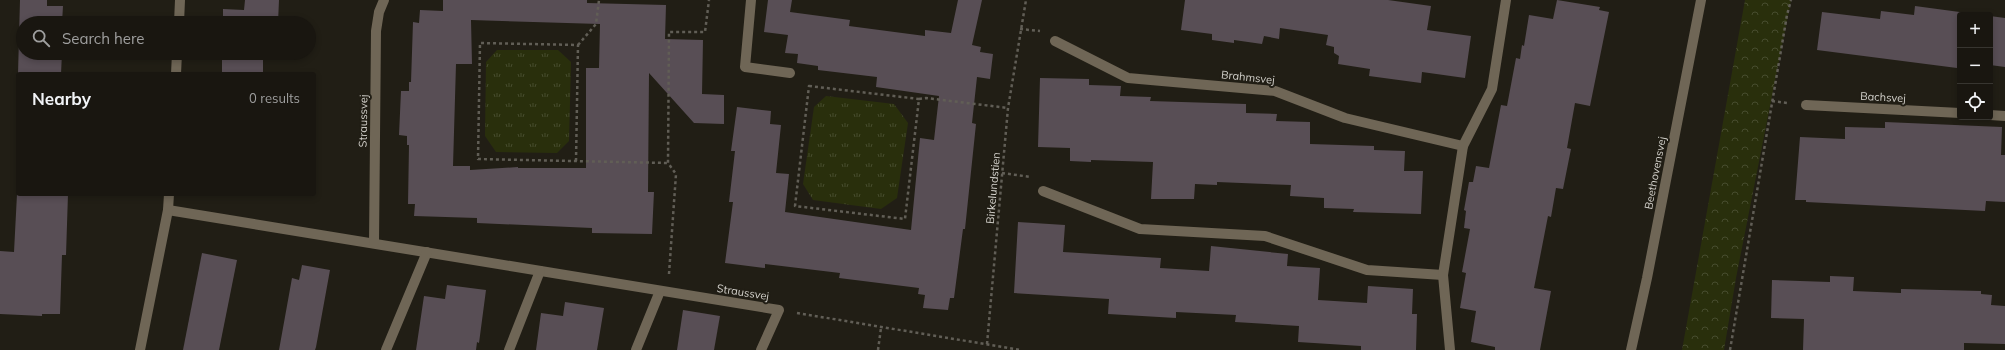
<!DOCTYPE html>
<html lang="en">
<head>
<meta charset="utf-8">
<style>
  :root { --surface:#191610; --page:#26231e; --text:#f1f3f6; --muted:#9f9f9f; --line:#373530 }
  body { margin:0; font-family:Mulish,sans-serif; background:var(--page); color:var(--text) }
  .controls { position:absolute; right:12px; top:12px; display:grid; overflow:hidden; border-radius:4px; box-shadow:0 2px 6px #0003 }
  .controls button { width:36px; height:36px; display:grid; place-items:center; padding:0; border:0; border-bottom:1px solid var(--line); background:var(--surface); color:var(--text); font:20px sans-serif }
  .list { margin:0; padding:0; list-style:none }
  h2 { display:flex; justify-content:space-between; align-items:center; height:52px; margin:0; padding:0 16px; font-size:17px }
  h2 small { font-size:13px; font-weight:400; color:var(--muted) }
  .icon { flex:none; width:22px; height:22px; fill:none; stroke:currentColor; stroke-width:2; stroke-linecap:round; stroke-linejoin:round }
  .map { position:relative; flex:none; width:2005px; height:350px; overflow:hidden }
  .search { position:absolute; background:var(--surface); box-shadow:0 2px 6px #0003; left:16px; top:16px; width:300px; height:44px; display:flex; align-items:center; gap:10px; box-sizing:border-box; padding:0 14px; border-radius:22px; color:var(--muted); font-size:15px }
  .panel { position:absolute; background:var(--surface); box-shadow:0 2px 6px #0003; left:16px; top:72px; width:300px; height:124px; border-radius:4px }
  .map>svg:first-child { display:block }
</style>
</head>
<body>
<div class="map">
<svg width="2005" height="350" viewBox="0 0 2005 350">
  <defs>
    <pattern id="forest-crowns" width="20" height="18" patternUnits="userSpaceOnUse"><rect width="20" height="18" fill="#292f0c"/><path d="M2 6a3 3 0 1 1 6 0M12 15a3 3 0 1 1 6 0" fill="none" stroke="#474c2e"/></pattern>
    <pattern id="park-tufts" width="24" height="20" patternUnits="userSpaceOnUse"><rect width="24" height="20" fill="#292f0c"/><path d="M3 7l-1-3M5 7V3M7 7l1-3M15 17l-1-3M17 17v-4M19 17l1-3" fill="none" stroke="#474c2e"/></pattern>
  </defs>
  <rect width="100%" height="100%" fill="#211e15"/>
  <path fill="url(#forest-crowns)" d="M1745,0h46l-55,278 -12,72h-42z"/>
  <g fill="url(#park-tufts)">
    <path d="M497,50h61l13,12 -2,79 -12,12 -61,-1 -11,-16 1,-74z"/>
    <path d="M826,96l68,8 14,19 -11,75 -16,11 -68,-9 -10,-16 11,-77z"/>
  </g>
  <g fill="#584e55" fill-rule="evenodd">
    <path d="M20,0h27v6h16l-1,17h-39v30h39l-1,21h-43z"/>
    <path d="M245,0h34l-1,23h-55v-14l21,1z"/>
    <path d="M443,0h144v3l79,2 -1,34 38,1 -1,54 22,1v29l-30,-1 -45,-50 -1,119h6l-2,42 -60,-1v-5l-115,-5v-5l-63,-2 1,-12h-7l1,-59h-2v-9l-8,-1 2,-44h8v-9h2l2,-60 6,1 1,-13 23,1zM471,20l129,4 -1,44h-13v100h-68v-1l-48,3v-4h-17l3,-102h16z"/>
    <path d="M768,0h24l-2,12 60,8 -1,6 76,10v-6l26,3 7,-33h24l-10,45 9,2 -1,5 13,2 -3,25 -13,-2 -5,46 4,1 -11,105h-2l-9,69h-4l-2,12 -25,-2 2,-13 -7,-1 1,-6 -80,-10 1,-5 -75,-9v4l-40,-5 8,-61h-4l6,-51h-4l6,-44 34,4 -1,13 11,1 -5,48 13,1 -4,38 126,18 9,-92 14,2 5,-44 -63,-9 1,-10 -59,-7v-4l-21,-3 1,-9 -13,-1 3,-18 -24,-3z"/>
    <path d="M1185,0h203l43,6 -4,24 44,6 -6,42 -43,-6 -1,11 -52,-7 1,-7 -32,-5 1,-8 -5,-3v-6l-8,-2 2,-10 -48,-7 -1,11 -15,-3 -2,8 -28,-4v3l-22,-3v-6l-31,-4z"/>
    <path d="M1557,0l43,7 -1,3 10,2 -19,94 -15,-3 -8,45 4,1 -8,40 -7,-1 -5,29 -3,-1 -14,72 17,3 -11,59h-45v-3l-24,-5 5,-31 -16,-3 6,-35 -4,-1 8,-43 -6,-1 2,-17 -2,-1 5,-28h4l3,-16 13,2 12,-63 6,1 9,-48 4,1 2,-14 2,1 5,-31 24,4z"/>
    <path d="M1915,6l67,9h-22v47h-2l-1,6 -140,-18 5,-38 58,7 1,-8 33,4z"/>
    <path d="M1990,16l15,2v49l-15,-2z"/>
    <rect x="222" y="53" width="41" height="21"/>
    <path d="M1040,78l49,1v6l32,1 -1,10 31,1 -1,4 96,3v9l31,1 -1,7 34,1v22l64,2v4l31,1 -1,20h19l-2,43 -68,-2 1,-3 -30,-1v-10l-34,-2 1,-11 -74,-3v3l-22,-1 -1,15h-43l2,-37 -62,-2v2l-21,-1v-13l-32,-1z"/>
    <path d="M1885,122l117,5 -1,28h4v47l-19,-1 -1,10 -179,-9v-2h-11l5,-63 45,2v-12l40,1z"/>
    <path d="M17,194h51l-2,61h-4l-2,59h-18v2l-42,-2v-63l14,1z"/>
    <path d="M1018,222l47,3 -2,27 98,6 -1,10 49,3 2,-25 77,8 -1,12 33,2 -2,32 49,3 1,-17 45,3 -1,25h5l-1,36h-55v-4l-63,-4 1,-16 -64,-4 1,-7 -60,-3v6l-68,-4 1,-15 -95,-6z"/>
    <path d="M202,253l35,7 -18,90h-36z"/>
    <path d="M302,265l28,5 -14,77 -1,3h-36l13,-72 7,2z"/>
    <path d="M1830,276l24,1 -1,14 48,2v-4l80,2v3l11,1 -1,10 14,1v38l-41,-1v7h-161l1,-31 -33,-1 1,-38 58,2z"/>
    <path d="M447,285l39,5 -7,53 -2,-1 -1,8h-60l8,-54 21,3z"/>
    <path d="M565,302l39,6 -7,42h-61l5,-37 22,3z"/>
    <path d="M683,310l37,6 -6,34h-37z"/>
  </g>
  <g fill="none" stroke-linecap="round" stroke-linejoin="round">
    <g stroke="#615e56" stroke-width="2.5" stroke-dasharray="3 3" stroke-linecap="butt">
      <path d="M1020,29l20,2"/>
      <path d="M578,45l18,-21 3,-24"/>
      <path d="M809,86l110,13 -14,120 -110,-13z"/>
      <path d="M919,99l7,-1 82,10"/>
      <path d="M1772,101l15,2"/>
      <path d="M576,161l2,-116 -98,-2 -2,116 190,4"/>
      <path d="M1002,173l29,4"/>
      <path d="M669,274l7,-100 -8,-11 1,-131h36l4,-32"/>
      <path d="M797,313l224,37"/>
      <path d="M987,344l21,-236 18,-108"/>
      <path d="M878,350l3,-22"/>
      <path d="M1730,350l57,-335 4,-15"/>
    </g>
    <g stroke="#6f6656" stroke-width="10">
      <path d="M751,0l-6,67 45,6"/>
      <path d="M179,23l1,-23"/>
      <path d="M1055,41l73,37 147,13 70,27 118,28"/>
      <path d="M176,74l1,-21"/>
      <path d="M1806,105l154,8"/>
      <path d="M1990,115l15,1"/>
      <path d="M1043,191l97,38 125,7 102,34 76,5"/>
      <path d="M168,210l611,100 -18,40"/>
      <path d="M374,243l2,-212 3,-19 5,-12"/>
      <path d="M140,350l28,-140 1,-16"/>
      <path d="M386,350l41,-98"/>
      <path d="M509,350l31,-79"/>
      <path d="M636,350l24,-59"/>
      <path d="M1450,350l-7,-75 20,-129 29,-57 14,-89"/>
      <path d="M1631,350l16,-72 54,-278"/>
    </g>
  </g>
  <g text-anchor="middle" stroke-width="4" stroke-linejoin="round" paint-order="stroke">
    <g font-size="11" fill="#d4d2cc" stroke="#211e15">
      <text transform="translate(1248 77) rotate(6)" y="4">Brahmsvej</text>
      <text transform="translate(1883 97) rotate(3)" y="4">Bachsvej</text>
      <text transform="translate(363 121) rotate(-89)" y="4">Straussvej</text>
      <text transform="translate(1655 173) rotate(-79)" y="4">Beethovensvej</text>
      <text transform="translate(993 188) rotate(-85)" y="4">Birkelundstien</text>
      <text transform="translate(743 292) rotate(9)" y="4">Straussvej</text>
    </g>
  </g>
</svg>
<div class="controls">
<button>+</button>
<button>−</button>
<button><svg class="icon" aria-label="locate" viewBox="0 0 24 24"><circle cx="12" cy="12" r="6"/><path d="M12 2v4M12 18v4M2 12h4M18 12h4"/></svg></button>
</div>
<div class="search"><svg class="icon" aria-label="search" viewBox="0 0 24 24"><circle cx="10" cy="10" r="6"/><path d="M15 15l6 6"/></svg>Search here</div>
<section class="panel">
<h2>Nearby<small>0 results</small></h2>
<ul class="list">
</ul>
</section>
</div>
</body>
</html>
